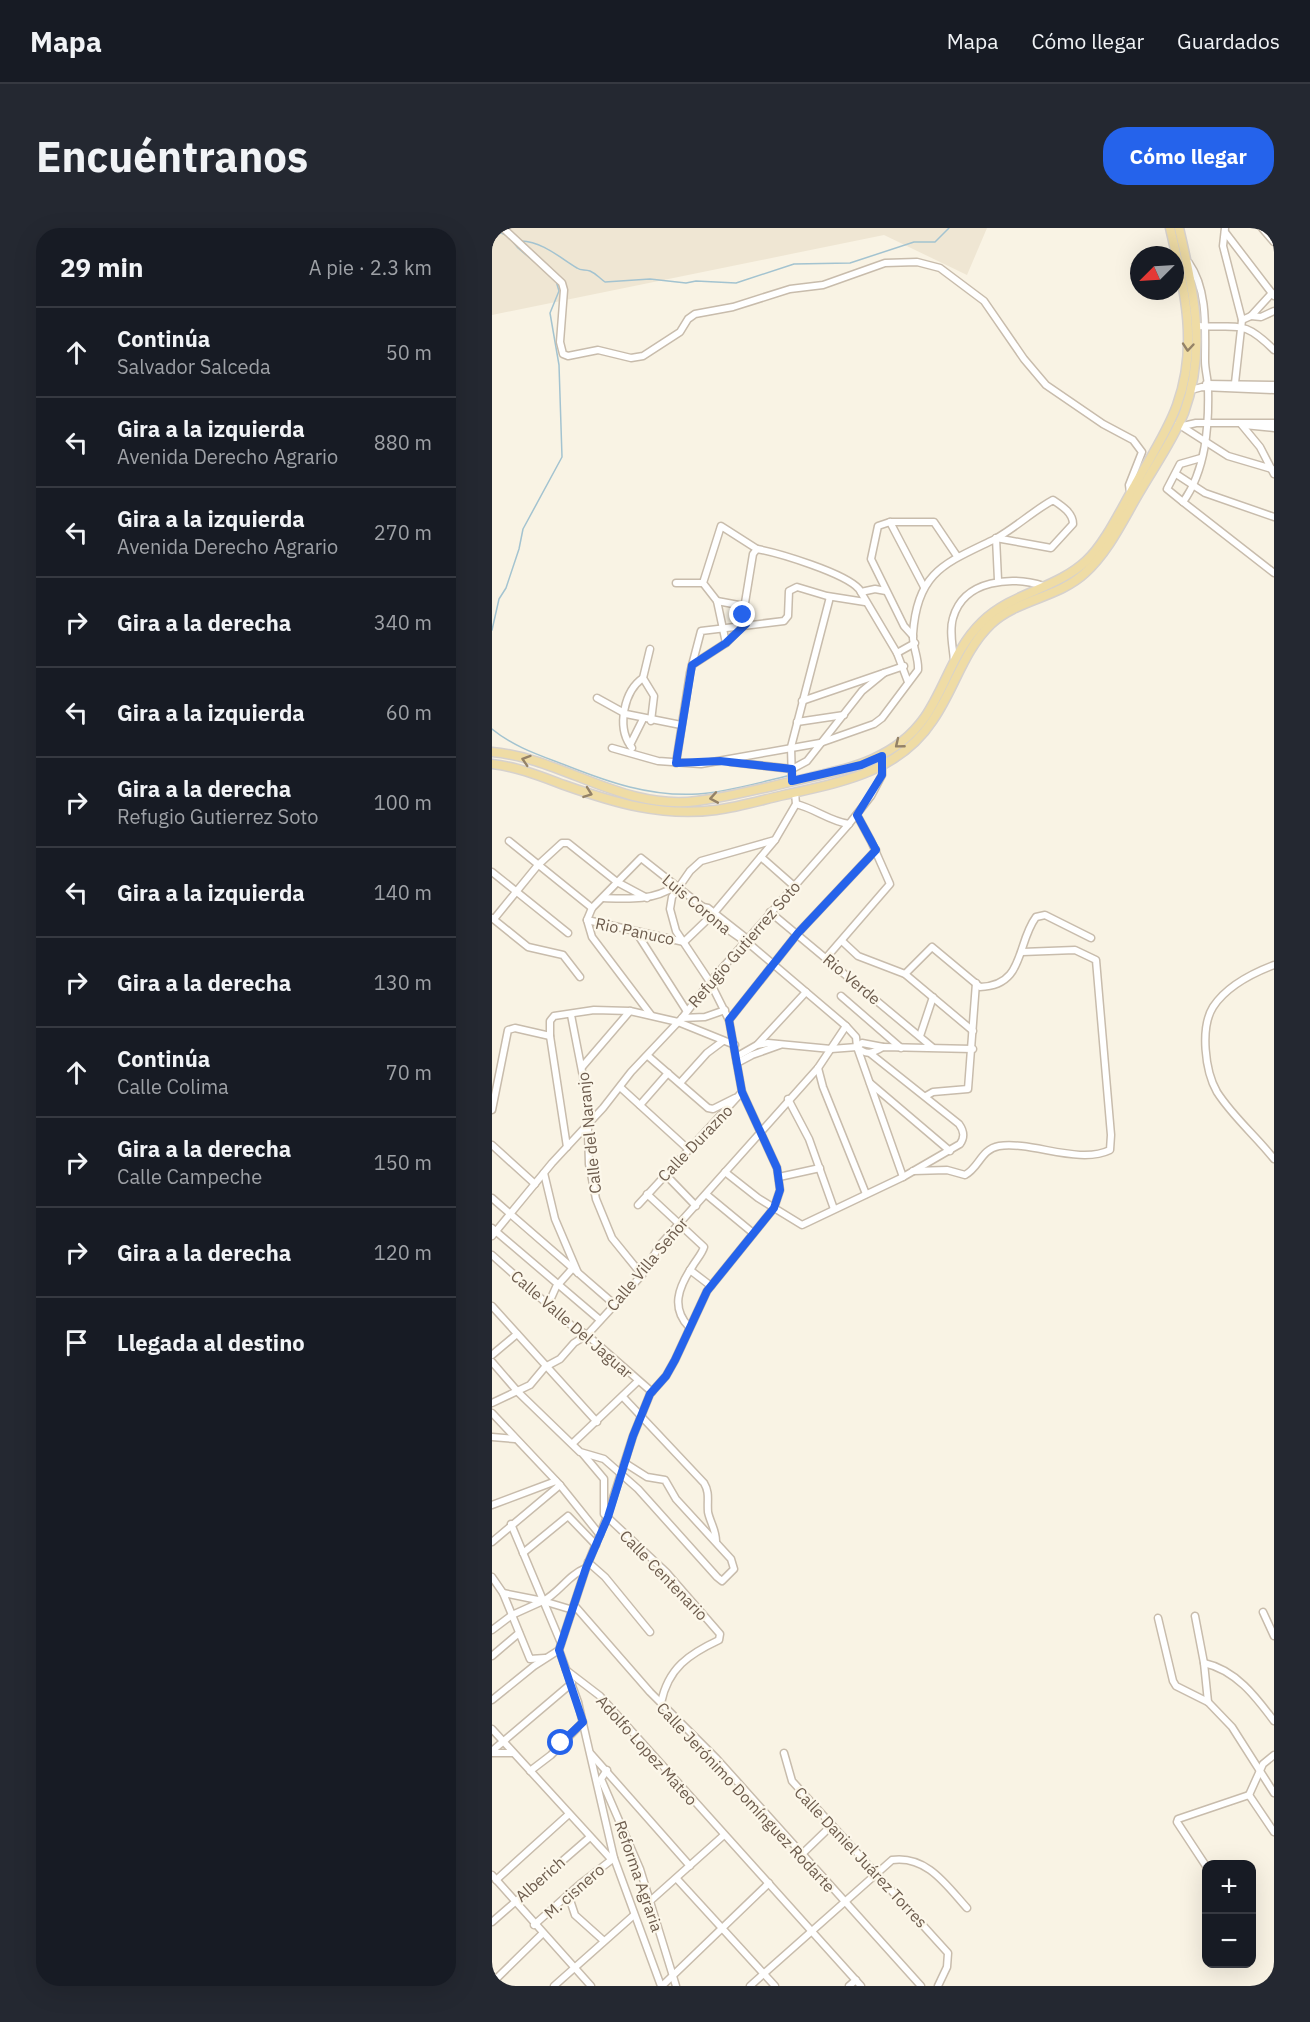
<!DOCTYPE html>
<html lang="es">
<head>
<meta charset="utf-8">
<style>
  :root { --surface:#171b24; --page:#242831; --text:#f1f3f6; --muted:#9ea1a6; --line:#363941; --accent:#2563eb }
  body { margin:0; font-family:"IBM Plex Sans",sans-serif; background:var(--page); color:var(--text) }
  .controls { position:absolute; right:18px; bottom:18px; display:grid; overflow:hidden; border-radius:12px; box-shadow:0 6px 24px #0002 }
  .controls button { width:54px; height:54px; display:grid; place-items:center; padding:0; border:0; border-bottom:2px solid var(--line); background:var(--surface); color:var(--text); font:30px sans-serif }
  .compass { position:absolute; left:638px; top:18px; width:54px; height:54px; border-radius:50%; background:var(--surface); box-shadow:0 6px 24px #0002; rotate:246deg }
  .stop { position:absolute; width:18px; height:18px; margin:-14px; border:4px solid #2563eb; border-radius:50%; background:#fff }
  .stop.end { background:#2563eb; border-color:#fff; box-shadow:0 2px 6px #0008 }
  .list { margin:0; padding:0; list-style:none }
  h2 { display:flex; justify-content:space-between; align-items:center; height:78px; margin:0; padding:0 24px; font-size:26px }
  h2 small { font-size:20px; font-weight:400; color:var(--muted) }
  .list li { display:grid; grid-template-columns:39px 1fr auto; gap:18px; align-items:center; box-sizing:border-box; height:90px; padding:0 24px; border-top:2px solid var(--line) }
  .list b { display:block; font-size:22px; white-space:nowrap }
  .list p { margin:0; font-size:20px; white-space:nowrap; color:var(--muted) }
  .list em { font-size:20px; font-style:normal; color:var(--muted) }
  .icon { flex:none; width:33px; height:33px; fill:none; stroke:currentColor; stroke-width:2; stroke-linecap:round; stroke-linejoin:round }
  .map { position:relative; flex:none; width:782px; height:1758px; overflow:hidden; border-radius:24px }
  header { display:flex; align-items:center; gap:36px; box-sizing:border-box; height:84px; padding:0 30px; background:var(--surface); border-bottom:2px solid var(--line) }
  header strong { font-size:28px }
  nav { display:flex; gap:33px; margin-inline-start:auto; font-size:21px }
  .intro { display:flex; align-items:center; justify-content:space-between; box-sizing:border-box; height:144px; padding:0 36px }
  h1 { margin:0; font-size:42px }
  .button { padding:15px 27px; border-radius:24px; background:var(--accent); color:#fff; font-size:21px; font-weight:700 }
  main { display:flex; gap:36px; padding:0 36px }
  aside { flex:1; background:var(--surface); border-radius:24px; box-shadow:0 6px 24px #0002 }
  .map>svg:first-child { display:block }
</style>
</head>
<body>
<header>
<strong>Mapa</strong>
<nav><a>Mapa</a><a>Cómo llegar</a><a>Guardados</a></nav>
</header>
<div class="intro"><h1>Encuéntranos</h1><a class="button">Cómo llegar</a></div>
<main>
<aside>
<h2>29 min<small>A pie · 2.3 km</small></h2>
<ul class="list">
<li><svg class="icon" aria-label="ahead" viewBox="0 0 24 24"><path d="M12 20V5M6 11l6-6 6 6"/></svg><div><b>Continúa</b><p>Salvador Salceda</p></div><em>50 m</em></li>
<li><svg class="icon" aria-label="left" viewBox="0 0 24 24"><path d="M17 20v-9H6M10 6l-5 5 5 5"/></svg><div><b>Gira a la izquierda</b><p>Avenida Derecho Agrario</p></div><em>880 m</em></li>
<li><svg class="icon" aria-label="left" viewBox="0 0 24 24"><path d="M17 20v-9H6M10 6l-5 5 5 5"/></svg><div><b>Gira a la izquierda</b><p>Avenida Derecho Agrario</p></div><em>270 m</em></li>
<li><svg class="icon" aria-label="right" viewBox="0 0 24 24"><path d="M7 20v-9h11M14 6l5 5-5 5"/></svg><div><b>Gira a la derecha</b></div><em>340 m</em></li>
<li><svg class="icon" aria-label="left" viewBox="0 0 24 24"><path d="M17 20v-9H6M10 6l-5 5 5 5"/></svg><div><b>Gira a la izquierda</b></div><em>60 m</em></li>
<li><svg class="icon" aria-label="right" viewBox="0 0 24 24"><path d="M7 20v-9h11M14 6l5 5-5 5"/></svg><div><b>Gira a la derecha</b><p>Refugio Gutierrez Soto</p></div><em>100 m</em></li>
<li><svg class="icon" aria-label="left" viewBox="0 0 24 24"><path d="M17 20v-9H6M10 6l-5 5 5 5"/></svg><div><b>Gira a la izquierda</b></div><em>140 m</em></li>
<li><svg class="icon" aria-label="right" viewBox="0 0 24 24"><path d="M7 20v-9h11M14 6l5 5-5 5"/></svg><div><b>Gira a la derecha</b></div><em>130 m</em></li>
<li><svg class="icon" aria-label="ahead" viewBox="0 0 24 24"><path d="M12 20V5M6 11l6-6 6 6"/></svg><div><b>Continúa</b><p>Calle Colima</p></div><em>70 m</em></li>
<li><svg class="icon" aria-label="right" viewBox="0 0 24 24"><path d="M7 20v-9h11M14 6l5 5-5 5"/></svg><div><b>Gira a la derecha</b><p>Calle Campeche</p></div><em>150 m</em></li>
<li><svg class="icon" aria-label="right" viewBox="0 0 24 24"><path d="M7 20v-9h11M14 6l5 5-5 5"/></svg><div><b>Gira a la derecha</b></div><em>120 m</em></li>
<li><svg class="icon" aria-label="arrive" viewBox="0 0 24 24"><path d="M6 21V4h12l-3 4 3 4H6"/></svg><div><b>Llegada al destino</b></div></li>
</ul>
</aside>
<div class="map">
<svg width="782" height="1758" viewBox="0 0 782 1758">
  <rect width="100%" height="100%" fill="#f9f3e4"/>
  <path fill="#efe6d3" d="M0,0h495l-20,47 -83,-40 -392,80z"/>
  <g fill="none" stroke-linecap="round" stroke-linejoin="round">
    <g stroke="#a3c3d0" stroke-width="1.5">
      <path d="M0,1l16,7"/>
      <path d="M17,9l9,11 19,16"/>
      <path d="M29,13c22,1 38,16 56,27 4,3 8,1 13,3 7,3 9,7 15,11l45,-3 36,4 10,-2 40,2 58,-19 56,-1 64,-21h21l14,-14"/>
      <path d="M0,402l7,-31 7,-11 13,-39 4,-20 39,-72 -3,-92 -9,-52 9,-22 -3,-10"/>
      <path d="M0,501c22,18 47,26 73,36 43,17 85,32 133,29 29,-2 60,-11 89,-18"/>
    </g>
    <defs>
      <g id="minor">
        <path d="M11,0l59,55 2,7 -4,52 3,12 5,2 30,-6 33,8 12,-2 37,-24 8,-13 7,-5 38,-7 57,-18 33,-4 62,-22 32,-1 23,6 44,33 40,58 22,26 57,39 30,16 9,12 -13,33 1,7"/>
        <path d="M733,0l-2,18 19,74 -7,63"/>
        <path d="M770,0l12,14"/>
        <path d="M733,4l49,64"/>
        <path d="M697,35c19,27 16,66 16,98 0,9 3,18 3,27 1,38 -2,82 -25,114l91,71"/>
        <path d="M759,88l10,1 13,-6"/>
        <path d="M750,92l9,-4 21,-23"/>
        <path d="M706,98c40,3 44,-8 76,24"/>
        <path d="M714,156l68,1"/>
        <path d="M699,162l11,-3 72,3"/>
        <path d="M686,196l50,32 44,13"/>
        <path d="M749,196l19,23 14,27"/>
        <path d="M752,197l30,3"/>
        <path d="M691,198l13,-3h78"/>
        <path d="M684,246l29,19 69,24"/>
        <path d="M691,274l-16,-13 13,-25 21,-6"/>
        <path d="M398,294l34,65"/>
        <path d="M504,310l2,42"/>
        <path d="M184,355h27"/>
        <path d="M369,364l14,-3 11,2"/>
        <path d="M225,373l27,5"/>
        <path d="M254,396l-3,-9 10,-61 4,-5c22,4 88,24 102,40l38,64 11,29"/>
        <path d="M421,408l-9,-10 -33,-67 7,-33 12,-4h44l23,34"/>
        <path d="M234,415l-9,-42 -14,-18 18,-57 36,23"/>
        <path d="M158,421l-7,29 11,18 -3,25"/>
        <path d="M405,425l18,-10"/>
        <path d="M462,433c-1,-14 -5,-30 -1,-43 11,-39 59,-42 91,-32"/>
        <path d="M200,437l34,-22 19,-19"/>
        <path d="M105,470l29,16 55,11"/>
        <path d="M310,473l102,-35"/>
        <path d="M305,494l47,-7"/>
        <path d="M138,517c-13,-19 -6,-54 13,-67"/>
        <path d="M120,520l46,13 43,3 119,-21 54,-19 8,-6 36,-48c1,-12 -6,-24 -5,-36 4,-63 33,-71 82,-95 20,-11 38,-28 58,-39 9,6 20,13 20,24l-22,24 -55,-10"/>
        <path d="M140,520l-2,-3 13,-26"/>
        <path d="M238,534l62,7 15,-8 55,-70 22,-18"/>
        <path d="M184,535l14,-90 11,-42 83,-10 4,-5 1,-25 8,-4 30,9 38,6"/>
        <path d="M300,553l-1,-34 39,-150"/>
        <path d="M304,576c20,5 33,17 53,20"/>
        <path d="M17,613l83,67"/>
        <path d="M269,629l33,29"/>
        <path d="M0,644l76,61"/>
        <path d="M111,670c24,1 51,3 72,-12"/>
        <path d="M211,679l5,1 42,33"/>
        <path d="M278,684l162,135"/>
        <path d="M222,685l61,-73"/>
        <path d="M0,690l36,29 35,8 17,22"/>
        <path d="M2,691l44,-54 24,-22h6l49,39 30,16"/>
        <path d="M95,692l97,22 26,-25"/>
        <path d="M146,707l48,75"/>
        <path d="M350,713l16,15 47,18 68,57"/>
        <path d="M334,730l64,-74 -19,-43 -14,-26"/>
        <path d="M782,737c-21,8 -48,22 -61,42 -13,21 -8,64 4,85 16,25 39,44 57,67"/>
        <path d="M413,746l27,-27 48,40c45,-1 36,-43 56,-70l9,-2 46,23"/>
        <path d="M349,768l60,52"/>
        <path d="M79,787l16,82 2,67 7,35 16,39 30,37"/>
        <path d="M159,787l-59,-78 -5,-17 5,-12 49,-50 62,49 7,10 43,30 93,79 10,11 1,10 46,130"/>
        <path d="M190,790l23,-1 20,-7"/>
        <path d="M237,792l69,-87 78,-83"/>
        <path d="M428,808l13,-39"/>
        <path d="M266,816l48,-52"/>
        <path d="M365,819l5,-4 21,4"/>
        <path d="M156,828l60,52 5,1 22,-11"/>
        <path d="M244,829l21,-12 11,-2 63,6 26,-2c9,9 16,6 26,0l90,2"/>
        <path d="M245,835l15,-8 28,-10"/>
        <path d="M90,839l48,-56"/>
        <path d="M326,840l5,19 43,107"/>
        <path d="M188,855l27,-30 16,-12"/>
        <path d="M378,855l80,68"/>
        <path d="M128,859l68,62"/>
        <path d="M434,868l7,-4 35,-3 8,-106"/>
        <path d="M296,871l21,40 25,70"/>
        <path d="M148,877l28,-32"/>
        <path d="M0,882l16,-80 7,-2 35,8"/>
        <path d="M0,917l43,39"/>
        <path d="M75,919l-17,-111v-15l4,-5 40,-6 36,1 48,11 57,23"/>
        <path d="M421,943l34,-1 18,5c14,-7 16,-26 34,-29 33,-5 80,19 111,4l1,-15 -15,-175 -21,-10 -53,2"/>
        <path d="M233,944l33,26 44,27 101,-48 57,-33c5,-7 4,-13 -1,-20l-88,-70"/>
        <path d="M52,945l11,46 23,54"/>
        <path d="M172,945l32,33"/>
        <path d="M287,949l41,-9"/>
        <path d="M155,966l57,53c-2,7 -8,13 -12,20 -14,21 -21,41 -3,60"/>
        <path d="M215,967l46,38"/>
        <path d="M0,970l122,106"/>
        <path d="M146,977l104,-113"/>
        <path d="M0,1000l108,92"/>
        <path d="M0,1008l60,-73 51,-55 28,-36 51,-54 28,-36 139,-158 22,-28 11,-21v-19"/>
        <path d="M0,1027l79,70 16,10 65,57"/>
        <path d="M198,1042l21,16"/>
        <path d="M56,1077l8,-18 16,-18"/>
        <path d="M0,1078l105,116"/>
        <path d="M0,1127l25,-21"/>
        <path d="M0,1134l26,30 62,60 24,7 34,30 79,88 5,4 12,-12 -3,-10 -55,-60 -11,-19 -18,-3 -22,-14"/>
        <path d="M131,1169l81,86c6,10 3,17 4,29 2,10 8,18 8,29"/>
        <path d="M0,1175l38,-18 15,-18 15,-8 14,-16 13,-8 55,-60 18,-30 158,-177 28,-42"/>
        <path d="M0,1185l68,72 40,50"/>
        <path d="M0,1209l23,2"/>
        <path d="M81,1215l65,-62"/>
        <path d="M91,1226l21,25v35l62,58 54,62 -1,6c-30,14 -51,28 -58,63"/>
        <path d="M0,1277l64,-24"/>
        <path d="M19,1296l50,119"/>
        <path d="M0,1314l68,-57"/>
        <path d="M31,1325l45,-37 28,29"/>
        <path d="M96,1334l17,15 45,55"/>
        <path d="M0,1349l11,16 27,66 15,-1"/>
        <path d="M51,1373c17,-9 25,-26 43,-33"/>
        <path d="M51,1373l30,9"/>
        <path d="M82,1377l76,87 66,66 205,228"/>
        <path d="M771,1384l11,24"/>
        <path d="M703,1388l9,47 4,39 24,25 42,66"/>
        <path d="M666,1390l15,63 3,5 32,16"/>
        <path d="M0,1402l20,-15 31,-14 -40,-8"/>
        <path d="M0,1428l27,-23"/>
        <path d="M712,1435c32,7 52,34 70,58"/>
        <path d="M74,1442l34,26 261,290"/>
        <path d="M0,1472l42,-34 25,-16"/>
        <path d="M0,1501l119,130"/>
        <path d="M0,1523l80,-68"/>
        <path d="M0,1525h21"/>
        <path d="M292,1525l8,28 156,172 -1,14 -9,19"/>
        <path d="M99,1526l99,112"/>
        <path d="M115,1542l-6,9 39,90 36,117"/>
        <path d="M38,1543l21,-16 32,-33"/>
        <path d="M757,1567l14,-31 11,-9"/>
        <path d="M309,1627l31,-30"/>
        <path d="M714,1638l-29,-44 1,-3 71,-24 25,37"/>
        <path d="M0,1647l99,111"/>
        <path d="M185,1651l98,107"/>
        <path d="M4,1652l73,-66"/>
        <path d="M76,1666l7,21 29,26"/>
        <path d="M157,1674l75,-67"/>
        <path d="M0,1694l98,-85"/>
        <path d="M42,1697l46,-41 34,-26"/>
        <path d="M0,1755l51,-50"/>
        <path d="M62,1758l80,-71"/>
        <path d="M169,1758l-47,-128 -36,-156 -19,-52 27,-82 21,-51 26,-81 17,-42 16,-18 9,-16 32,-69 67,-83 6,-18 -3,-22 -35,-76 -13,-72 -19,-38 -34,-51 -6,-22 2,-12 18,-26 11,-10 74,-21 21,-36 -1,-11"/>
        <path d="M170,1758l107,-103"/>
        <path d="M258,1758l142,-126c35,-5 55,26 75,48"/>
        <path d="M357,1758l7,-6"/>
      </g>
      <g id="major">
        <path d="M0,524c70,6 131,59 205,49 31,-4 62,-12 93,-19 51,-12 103,-19 135,-65 21,-31 29,-68 57,-95 29,-29 74,-33 104,-61 19,-17 36,-54 49,-76 14,-26 32,-52 42,-80 22,-60 7,-117 -7,-177"/>
        <path d="M0,536c26,3 48,12 72,21 51,18 98,32 152,25 23,-3 46,-10 68,-15 58,-13 115,-23 149,-75 22,-32 30,-69 58,-96 27,-25 67,-26 94,-51 24,-22 38,-53 54,-80 15,-26 34,-53 45,-80 23,-63 10,-122 -5,-185"/>
      </g>
    </defs>
    <use href="#minor" stroke="#c8bcac" stroke-width="9"/>
    <use href="#major" stroke="#d6d1cd" stroke-width="11"/>
    <use href="#minor" stroke="#fff" stroke-width="6"/>
    <use href="#major" stroke="#efdca5" stroke-width="8"/>
  </g>
  <defs><path id="oneway-chevron" d="M-2-3.5L2.5 0L-2 3.5" fill="none" stroke-width="1.6" stroke-linecap="round" stroke-linejoin="round" transform="scale(1.5)"/></defs>
  <g stroke="#948267">
    <use href="#oneway-chevron" transform="translate(696 119) rotate(95)"/>
    <use href="#oneway-chevron" transform="translate(407 516) rotate(141)"/>
    <use href="#oneway-chevron" transform="translate(34 532) rotate(-162)"/>
    <use href="#oneway-chevron" transform="translate(96 565) rotate(20)"/>
    <use href="#oneway-chevron" transform="translate(222 570) rotate(170)"/>
  </g>
  <g fill="none" stroke-linecap="round" stroke-linejoin="round">
    <path stroke="#2563eb" stroke-width="8" d="M69,1515l22,-21 -24,-72 27,-82 22,-51 25,-81 17,-42 16,-18 9,-16 32,-69 67,-83 6,-18 -3,-22 -35,-76 -13,-72 69,-87 78,-83 -19,-35 25,-40v-19l-21,9 -69,16v-12l-72,-8 -44,2 16,-98 34,-22 20,-19 -3,-9"/>
  </g>
  <g text-anchor="middle" stroke-width="4.5" stroke-linejoin="round" paint-order="stroke">
    <g font-size="16" fill="#6d5c4d" stroke="#fcf7ea">
      <text transform="translate(205 676) rotate(40)" y="6">Luis Corona</text>
      <text transform="translate(143 703) rotate(12)" y="6">Rio Panuco</text>
      <text transform="translate(252 716) rotate(-49)" y="6">Refugio Gutierrez Soto</text>
      <text transform="translate(360 751) rotate(40)" y="6">Rio Verde</text>
      <text transform="translate(97 905) rotate(-96)" y="6">Calle del Naranjo</text>
      <text transform="translate(203 915) rotate(-46)" y="6">Calle Durazno</text>
      <text transform="translate(155 1036) rotate(-50)" y="6">Calle Villa Señor</text>
      <text transform="translate(80 1096) rotate(41)" y="6">Calle Valle Del Jaguar</text>
      <text transform="translate(172 1347) rotate(46)" y="6">Calle Centenario</text>
      <text transform="translate(155 1522) rotate(48)" y="6">Adolfo Lopez Mateo</text>
      <text transform="translate(254 1569) rotate(47)" y="6">Calle Jerónimo Domínguez Rodarte</text>
      <text transform="translate(369 1629) rotate(47)" y="6">Calle Daniel Juárez Torres</text>
      <text transform="translate(147 1648) rotate(71)" y="6">Reforma Agraria</text>
      <text transform="translate(48 1651) rotate(-41)" y="6">Alberich</text>
      <text transform="translate(82 1663) rotate(-41)" y="6">M. cisnero</text>
    </g>
  </g>
</svg>
<div class="controls">
<button>+</button>
<button>−</button>
</div>
<svg class="compass" viewBox="-18 -18 36 36"><path d="M0-13l5 13h-10z" fill="#e53935"/><path d="M0 13l5-13h-10z" fill="#9ea1a6"/></svg>
<div class="stop" style="left:69px;top:1515px"></div>
<div class="stop end" style="left:251px;top:387px"></div>
</div>
</main>
</body>
</html>
